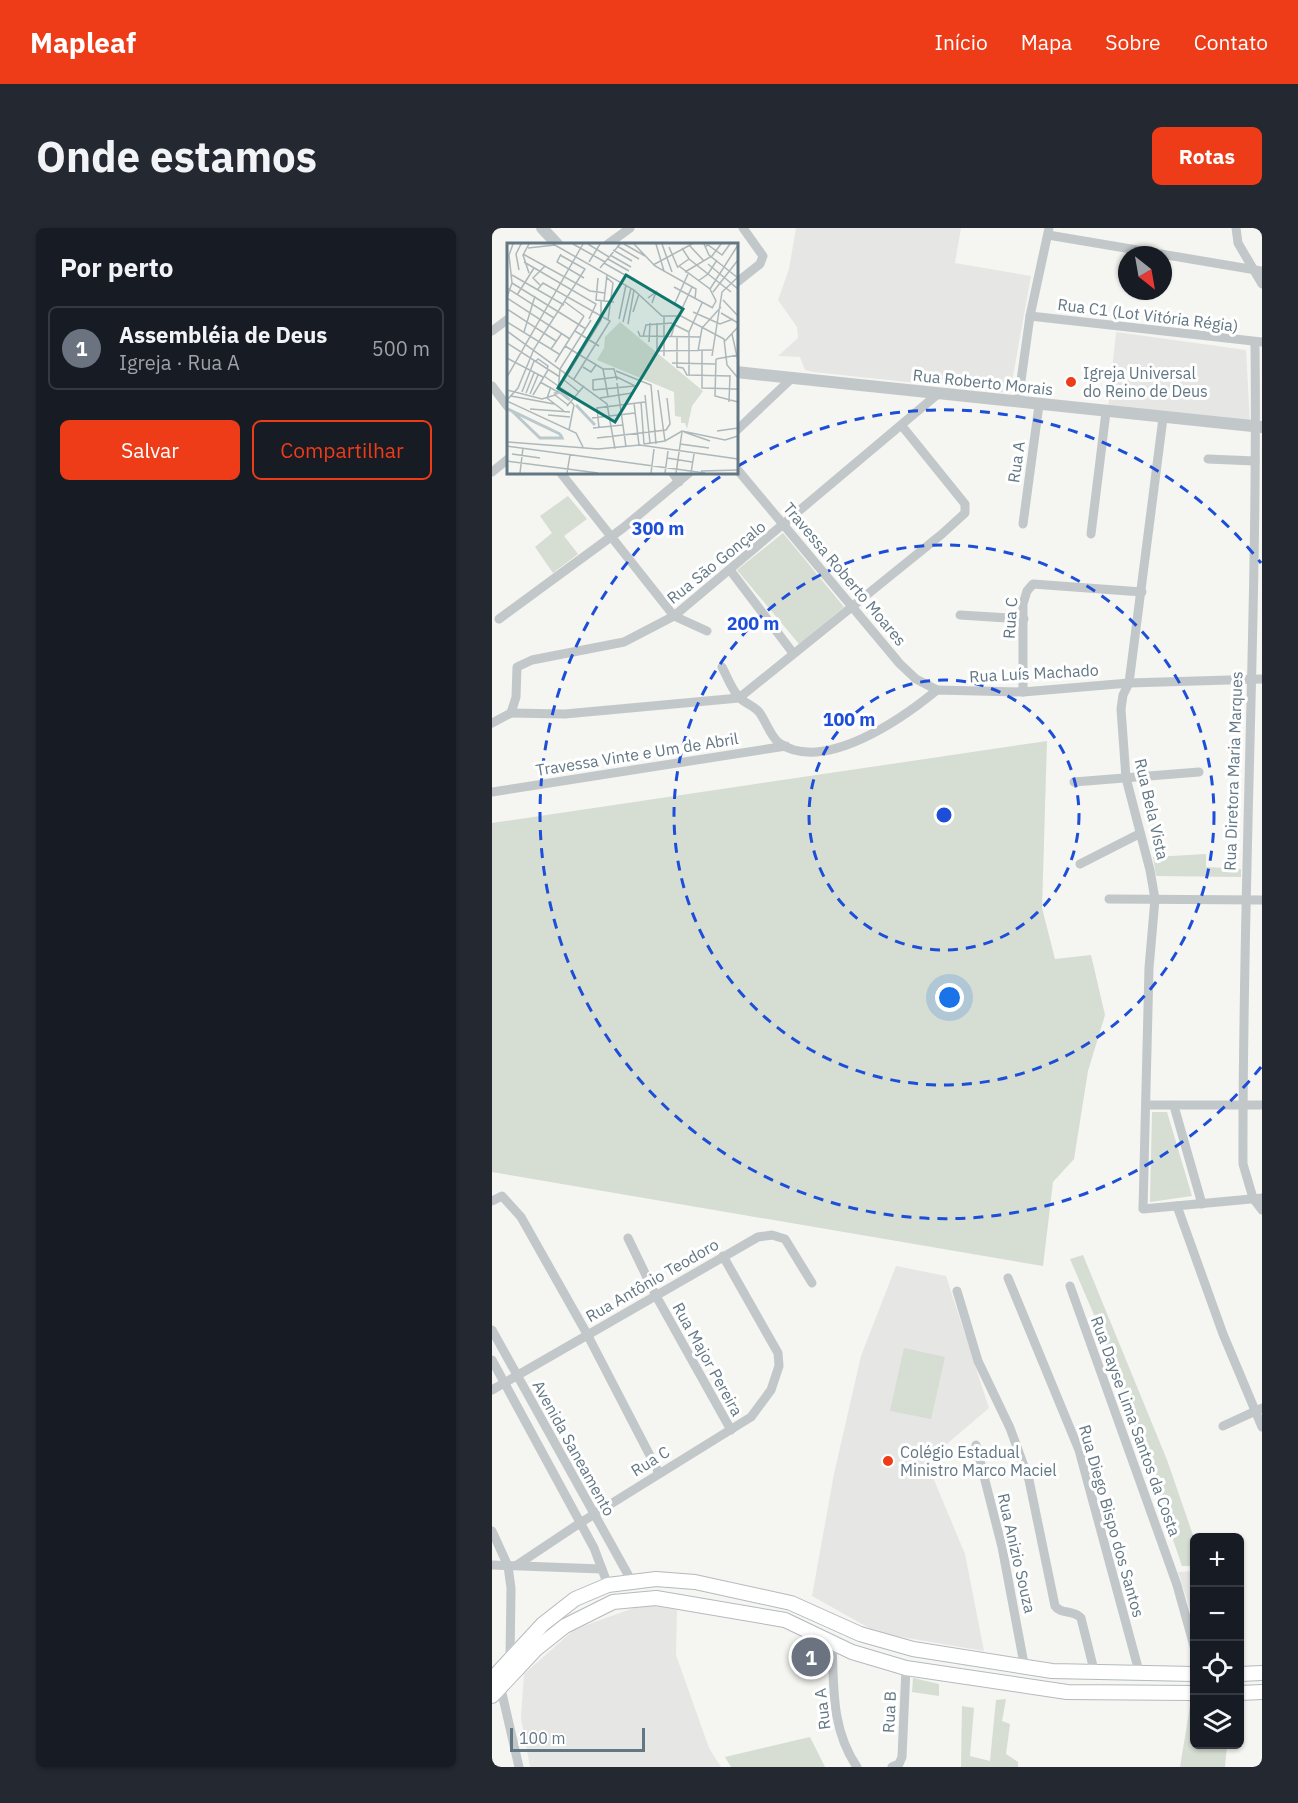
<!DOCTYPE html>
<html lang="pt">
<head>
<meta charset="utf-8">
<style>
  :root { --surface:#171b24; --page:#242831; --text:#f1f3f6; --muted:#9ea1a6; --line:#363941; --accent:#ee3b18 }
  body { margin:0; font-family:"IBM Plex Sans",sans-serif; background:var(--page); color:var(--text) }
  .controls { position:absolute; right:18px; bottom:18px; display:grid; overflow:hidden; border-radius:9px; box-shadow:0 2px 4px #0004 }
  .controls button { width:54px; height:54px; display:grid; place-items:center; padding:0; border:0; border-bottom:2px solid var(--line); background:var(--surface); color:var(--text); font:30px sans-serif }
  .compass { position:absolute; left:626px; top:18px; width:54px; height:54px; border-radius:50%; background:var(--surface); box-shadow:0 2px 4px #0004; rotate:149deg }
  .scale { position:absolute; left:18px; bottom:15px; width:135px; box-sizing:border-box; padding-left:6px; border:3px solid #627784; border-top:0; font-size:16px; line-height:21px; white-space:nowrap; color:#627784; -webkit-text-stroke:4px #fff; paint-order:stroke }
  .you { position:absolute; left:458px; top:770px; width:21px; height:21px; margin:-15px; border:4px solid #fff; border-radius:50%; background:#1a73e8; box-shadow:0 0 0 9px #1a73e833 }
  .badge { display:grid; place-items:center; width:39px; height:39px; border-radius:50%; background:var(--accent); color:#fff; font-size:20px; font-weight:700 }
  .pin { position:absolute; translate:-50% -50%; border:3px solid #fff; box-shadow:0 2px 6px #0006 }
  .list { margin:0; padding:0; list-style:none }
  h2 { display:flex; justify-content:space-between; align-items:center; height:78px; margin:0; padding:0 24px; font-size:26px }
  h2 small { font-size:20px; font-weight:400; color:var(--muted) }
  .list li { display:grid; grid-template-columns:39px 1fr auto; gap:18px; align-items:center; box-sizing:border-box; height:84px; margin:0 12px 12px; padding:0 12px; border:2px solid var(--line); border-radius:9px }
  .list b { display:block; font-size:22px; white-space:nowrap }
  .list p { margin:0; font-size:20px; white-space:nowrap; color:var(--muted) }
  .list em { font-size:20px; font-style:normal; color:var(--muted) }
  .actions { display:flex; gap:12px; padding:18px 24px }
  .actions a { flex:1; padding:14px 0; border:2px solid var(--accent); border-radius:9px; text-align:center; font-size:21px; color:var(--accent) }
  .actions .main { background:var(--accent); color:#fff }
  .icon { flex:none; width:33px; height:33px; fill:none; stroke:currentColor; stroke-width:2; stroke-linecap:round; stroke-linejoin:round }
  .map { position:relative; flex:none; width:770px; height:1539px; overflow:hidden; border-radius:9px }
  header { display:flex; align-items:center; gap:36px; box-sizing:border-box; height:84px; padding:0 30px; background:var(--accent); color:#fff }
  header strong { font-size:28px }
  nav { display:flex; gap:33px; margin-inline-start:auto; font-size:21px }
  .intro { display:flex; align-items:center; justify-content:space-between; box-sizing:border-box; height:144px; padding:0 36px }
  h1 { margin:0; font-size:42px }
  .button { padding:15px 27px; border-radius:9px; background:var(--accent); color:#fff; font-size:21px; font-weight:700 }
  main { display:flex; gap:36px; padding:0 36px }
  aside { flex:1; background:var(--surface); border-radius:9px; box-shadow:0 2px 4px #0004 }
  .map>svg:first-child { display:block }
</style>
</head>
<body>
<header>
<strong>Mapleaf</strong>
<nav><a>Início</a><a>Mapa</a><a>Sobre</a><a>Contato</a></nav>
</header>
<div class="intro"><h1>Onde estamos</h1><a class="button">Rotas</a></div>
<main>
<aside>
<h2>Por perto<small></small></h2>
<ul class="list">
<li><span class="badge" style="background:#6b7280">1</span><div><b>Assembléia de Deus</b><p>Igreja · Rua A</p></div><em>500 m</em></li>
</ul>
<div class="actions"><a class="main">Salvar</a><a>Compartilhar</a></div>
</aside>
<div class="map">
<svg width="770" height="1539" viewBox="0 0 770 1539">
  <rect width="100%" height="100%" fill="#f5f5f1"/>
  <g fill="#e6e6e4">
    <path d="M304,0h165l-6,35 76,13 -21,117 -197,-21 -8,-2 -5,-13 -22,-1 20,-18 -1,-11 -19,-27 11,-31z"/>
    <path d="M624,104l130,18 4,73 -142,-14z"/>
    <path d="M404,1038l50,10 43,132 -47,40 -8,32 31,74 19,97 -106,-18 -66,-37 22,-122 27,-118z"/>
    <path d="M702,1343v50l-16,-49z"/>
    <path d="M153,1376l32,6 -1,45 33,93 12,19h-191l-9,-49 3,-44 51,-45z"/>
  </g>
  <g fill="#d6ddd2">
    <path d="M76,268l19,23 -23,17 14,18 -25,19 -18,-26 17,-14 -12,-17z"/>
    <path d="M291,305l61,74 -45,37 -62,-74z"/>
    <path d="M555,513l-5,167 13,51 36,-4 14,60 -17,56 -14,88 -21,23 -10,84 -551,-94v-349z"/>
    <path d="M714,626v13l35,2v8l-85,-1 -3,-19z"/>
    <path d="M660,884h15l25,84 -42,6z"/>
    <path d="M591,1027l84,205 27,78v28h-12l-78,-228 -34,-79z"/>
    <path d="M412,1120l41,9 -14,62 -41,-8z"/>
    <path d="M421,1450l26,6v12l-27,-4z"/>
    <path d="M514,1471l-4,22 8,3 -4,30 12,8v5h-57l1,-61 12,2 -4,48 20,5 6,-61z"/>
    <path d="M702,1477v39l33,1 -2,22h-45l10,-61z"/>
    <path d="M318,1509l15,30h-94l-6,-10z"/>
  </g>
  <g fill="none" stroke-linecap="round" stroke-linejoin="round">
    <defs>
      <g id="secondary">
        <path d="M748,1446l22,-1"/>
        <path d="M0,1451l51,-55 32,-25 33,-14 48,-6 39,3 96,21 69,31 53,15 139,22 142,3"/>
        <path d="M748,1465l22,-1"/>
        <path d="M0,1468l44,-47 29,-23 48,-24 43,-4 129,22 67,32 54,16 161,24 127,1"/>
      </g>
    </defs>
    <use href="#secondary" stroke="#b4babe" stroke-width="16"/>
    <g stroke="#c2c7c9" stroke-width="9">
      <path d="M744,0l2,15 24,41"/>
      <path d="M556,7l214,36"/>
      <path d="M116,16l22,-16"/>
      <path d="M244,55l24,-19 3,-8 -20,-28"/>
      <path d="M538,88l232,26"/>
      <path d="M0,103l16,-12"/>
      <path d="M763,114c3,274 -13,548 -12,822l10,34 9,12"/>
      <path d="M0,158l16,21"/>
      <path d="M526,174l12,-86 19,-88"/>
      <path d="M671,190l-34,265 -6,12 -2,14 5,69 24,92 5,29 -6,69 -6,241 119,-11"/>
      <path d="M244,203l55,-52"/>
      <path d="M716,231l47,2"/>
      <path d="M244,240l164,196 16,15 21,11"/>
      <path d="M0,244l16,-13"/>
      <path d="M68,244l114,144 33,15"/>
      <path d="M180,244l7,10"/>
      <path d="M531,296l16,-119"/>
      <path d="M599,306l15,-122"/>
      <path d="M238,342l63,83"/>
      <path d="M468,387l64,4"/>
      <path d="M7,391l124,-91 67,-56"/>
      <path d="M230,439c5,9 10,24 18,31 6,6 14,8 19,14 7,9 11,24 20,31 45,31 124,-25 158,-53l86,2 106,-9 133,-4"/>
      <path d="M531,464v-88l4,-13 6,-7 109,8"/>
      <path d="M19,485l54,1 174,-16 203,-164 23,-21v-9l-63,-78"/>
      <path d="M19,485l5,-16 1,-30 15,-7 92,-18 50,-26 265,-223"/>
      <path d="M0,495l19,-10"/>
      <path d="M582,554l125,-10"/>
      <path d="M0,564l294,-46"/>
      <path d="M588,636l59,-30"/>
      <path d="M617,671l153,1"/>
      <path d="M655,877h115"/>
      <path d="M682,878l28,98"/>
      <path d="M0,973l10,-5 19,21 66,117 72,139"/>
      <path d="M685,978l46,128 39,93"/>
      <path d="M136,1010l27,56 76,136"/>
      <path d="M516,1050l71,172 61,225"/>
      <path d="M578,1058l107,299 17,61"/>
      <path d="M465,1063l21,70 32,67 19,52 26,126c6,9 18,3 26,12l14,56"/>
      <path d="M0,1102l139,250"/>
      <path d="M0,1132l102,188 14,37"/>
      <path d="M0,1162l266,-153 14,-2 13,4 27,44"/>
      <path d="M731,1198l39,-18"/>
      <path d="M484,1217l26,102 23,122"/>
      <path d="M0,1303l16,35 3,22 -1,71"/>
      <path d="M0,1337l110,4"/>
      <path d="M25,1337l63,-42 171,-106 20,-27 8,-24 -1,-13 -55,-97"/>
      <path d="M340,1415c2,44 -1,86 25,124"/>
      <path d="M9,1461l18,78"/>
      <path d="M400,1539l7,-3 3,-7 4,-89"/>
    </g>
    <g stroke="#c2c7c9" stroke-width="12">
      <path d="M50,0l15,16"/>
      <path d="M244,144l526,55"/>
    </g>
    <use href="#secondary" stroke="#fff" stroke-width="14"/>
  </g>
  <g fill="none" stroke="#1d4ed8" stroke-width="3" stroke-dasharray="10 8">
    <circle cx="452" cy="587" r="135"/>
    <circle cx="452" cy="587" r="270"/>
    <path d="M769 839A405 405 0 1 1 234 245M246 238A405 405 0 0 1 769 335"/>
  </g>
  <g fill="#ee3b18" stroke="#fff" stroke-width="2">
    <circle cx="579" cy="154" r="6"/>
    <circle cx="396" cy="1233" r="6"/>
  </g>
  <g text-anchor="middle" stroke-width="6" stroke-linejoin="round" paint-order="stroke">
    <g font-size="16" fill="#627784" stroke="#fff">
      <text transform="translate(656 87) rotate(7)" y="6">Rua C1 (Lot Vitória Régia)</text>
      <text transform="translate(491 154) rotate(6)" y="6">Rua Roberto Morais</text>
      <text transform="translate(524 234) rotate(-82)" y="6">Rua A</text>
      <text transform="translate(224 334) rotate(-39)" y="6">Rua São Gonçalo</text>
      <text transform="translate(353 346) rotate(50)" y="6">Travessa Roberto Moares</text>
      <text transform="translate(518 390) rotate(-86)" y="6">Rua C</text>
      <text transform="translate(542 445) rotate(-3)" y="6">Rua Luís Machado</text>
      <text transform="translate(145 526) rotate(-9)" y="6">Travessa Vinte e Um de Abril</text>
      <text transform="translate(741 543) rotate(-88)" y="6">Rua Diretora Maria Marques</text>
      <text transform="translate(660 581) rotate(77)" y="6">Rua Bela Vista</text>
      <text transform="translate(160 1052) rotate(-30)" y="6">Rua Antônio Teodoro</text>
      <text transform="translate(216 1131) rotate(61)" y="6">Rua Major Pereira</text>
      <text transform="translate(644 1198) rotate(70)" y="6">Rua Dayse Lima Santos da Costa</text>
      <text transform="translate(82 1220) rotate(61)" y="6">Avenida Saneamento</text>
      <text transform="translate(158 1233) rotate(-32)" y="6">Rua C</text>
      <text transform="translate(620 1293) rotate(74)" y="6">Rua Diego Bispo dos Santos</text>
      <text transform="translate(525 1325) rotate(77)" y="6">Rua Anizio Souza</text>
      <text transform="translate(330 1481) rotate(-97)" y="6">Rua A</text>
      <text transform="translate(397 1484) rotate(-87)" y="6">Rua B</text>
    </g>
    <g font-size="16" fill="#627784" stroke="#fff" text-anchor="start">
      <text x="591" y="151">Igreja Universal<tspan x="591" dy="18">do Reino de Deus</tspan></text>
      <text x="408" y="1230">Colégio Estadual<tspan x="408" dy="18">Ministro Marco Maciel</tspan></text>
    </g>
  </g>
  <g transform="translate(15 15)">
    <rect width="231" height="231" fill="#f5f5f1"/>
    <path d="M113,79l83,69 -11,15 -5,23 -2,-6h-4v-6l-6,-1 -1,-24 -77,-32 7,-12 1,-11z" fill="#d6ddd2"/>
    <path fill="none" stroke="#bbc8cc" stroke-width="3" d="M47,151l6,-2 10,8M69,162l19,20M1,166l52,25M5,168l28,27h22l-2,-4"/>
    <path fill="none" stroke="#adb8bb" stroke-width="1.5" d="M22,1l-6,11 6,18M46,1l81,46 28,26h19l43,23 3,26 11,13M66,1l32,18M81,1l21,13M117,1l21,12M127,1l21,22 41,23 -1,10M149,1l8,27M155,1l10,28M197,1l5,11 29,23M182,2l15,16M110,3l22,13M162,4l9,21M198,4l3,-2 14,10 8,-11M21,5l27,-3M175,5l7,11 42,33M106,7l19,11M16,11l67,37 15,2M54,11l-4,8 27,16M103,12l21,12M101,16l21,12M182,16l-10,7 31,23 6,12 -4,7M17,19l72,42 -7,15M82,19l11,-18M97,20l21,12M201,21l30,25M146,22l39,-21M93,25l20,-24M12,27l-3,-16 5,-10M178,29l27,-16 9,-12M5,32l52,30M99,34l7,6 -5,37M91,35l-2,22 18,2M191,38l10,-7 9,-14M5,40l74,46M33,42l-7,-7 12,-12M167,44l39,21M0,45l47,30M31,46l5,-6 67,38 -36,58M203,46l28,-44M206,49l25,-32M10,52l17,-27M0,54l5,-14 -3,-28 4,-11M0,55l63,41M141,55l8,-6 -4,11M216,57l15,16M97,58l3,-26M58,59l19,14M174,64l-6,-4 13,-29M0,66l49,32M126,69l6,-18M186,69l27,12 13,-5M214,70l17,10M172,72l13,-28M112,76l7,-34M0,79l52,32M116,79l8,-34M150,80v28l55,-1M164,80l18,9M121,81l6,-34M0,88l100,73 8,45M68,88l24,15M131,88l2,5 61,1M17,89l11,-36M225,91l6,27M136,94l3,-12 26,-2M164,94l6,-21M170,94v30l6,1 4,7 43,1M218,98l13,-14M142,99l1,-19M0,100l53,34M58,103l38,23h11l3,11M44,106l11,-16M191,108l4,-23 19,-21M195,108v37l36,1M157,113v-39M205,113l10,-64 16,-15M0,115l36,19M209,116l-1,37 23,6M209,116l22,-4M28,119l3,-3 10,7 -1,3M48,119l29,-46M165,120l43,1M76,124l8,5 5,-7M96,126l5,27M109,128l35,14 5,59M182,132v-43l13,-29M37,133l30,21M0,134l76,-133M57,137l37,-60v-19M57,137l15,12M33,139l18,10M110,140l9,64M44,144l-4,11 17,13M0,147l35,9 13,-4 13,10M86,147v-10l24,-3 18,9M86,147l42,-4M151,147l7,51M15,149l12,-31M51,149l2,-23 31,-49M19,150l8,-20M23,151l8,-19M26,152l15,-25M138,152l5,48M4,153l43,8M93,155l32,-5M0,157l11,-12 16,-39 51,-80 -25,-14M0,158l69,32 7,14M134,159l3,42M222,159l1,-27M127,160l5,42M60,163l17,-20M23,166l40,3M41,172l22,2M85,175l43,-5M86,185l30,-3M92,185l-2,-20 48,-6M62,187l5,-25 -3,-3M210,188l21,-3M177,189l26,9M90,195l69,-8 4,-6 -3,-26M0,199l91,7 42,-4 98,14M137,201l21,-3 17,-10 43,9 13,-4M173,201l29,4M0,203l198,27M5,211l28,4M160,215l25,4M0,218l91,12M194,228l37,-1M13,230l3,-25M60,230l3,-18M144,230l3,-24M158,230l3,-22M169,230l6,-41M184,230l3,-19"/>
    <path fill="#0f766e" fill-opacity="0.15" stroke="#0f766e" stroke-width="3" d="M119,32l57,34 -68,113 -57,-34z"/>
    <rect width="231" height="231" fill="none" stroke="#627784" stroke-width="3"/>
  </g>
  <circle cx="452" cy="587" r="9" fill="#1d4ed8" stroke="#fff" stroke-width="3"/>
  <g font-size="18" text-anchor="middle" font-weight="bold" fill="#1d4ed8" stroke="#fff" stroke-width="6" stroke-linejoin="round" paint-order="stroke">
    <text x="166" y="307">300 m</text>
    <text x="261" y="402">200 m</text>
    <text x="357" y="498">100 m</text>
  </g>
</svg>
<div class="controls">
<button>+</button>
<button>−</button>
<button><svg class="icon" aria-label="locate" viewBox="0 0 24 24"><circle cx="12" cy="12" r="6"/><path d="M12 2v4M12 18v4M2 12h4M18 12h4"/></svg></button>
<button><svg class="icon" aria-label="layers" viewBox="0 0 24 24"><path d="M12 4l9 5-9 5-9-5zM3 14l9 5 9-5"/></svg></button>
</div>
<svg class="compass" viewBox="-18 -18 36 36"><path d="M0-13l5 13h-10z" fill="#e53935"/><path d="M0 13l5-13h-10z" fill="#9ea1a6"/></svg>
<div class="scale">100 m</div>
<div class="you"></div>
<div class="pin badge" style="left:319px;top:1429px;background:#6b7280">1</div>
</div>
</main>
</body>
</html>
